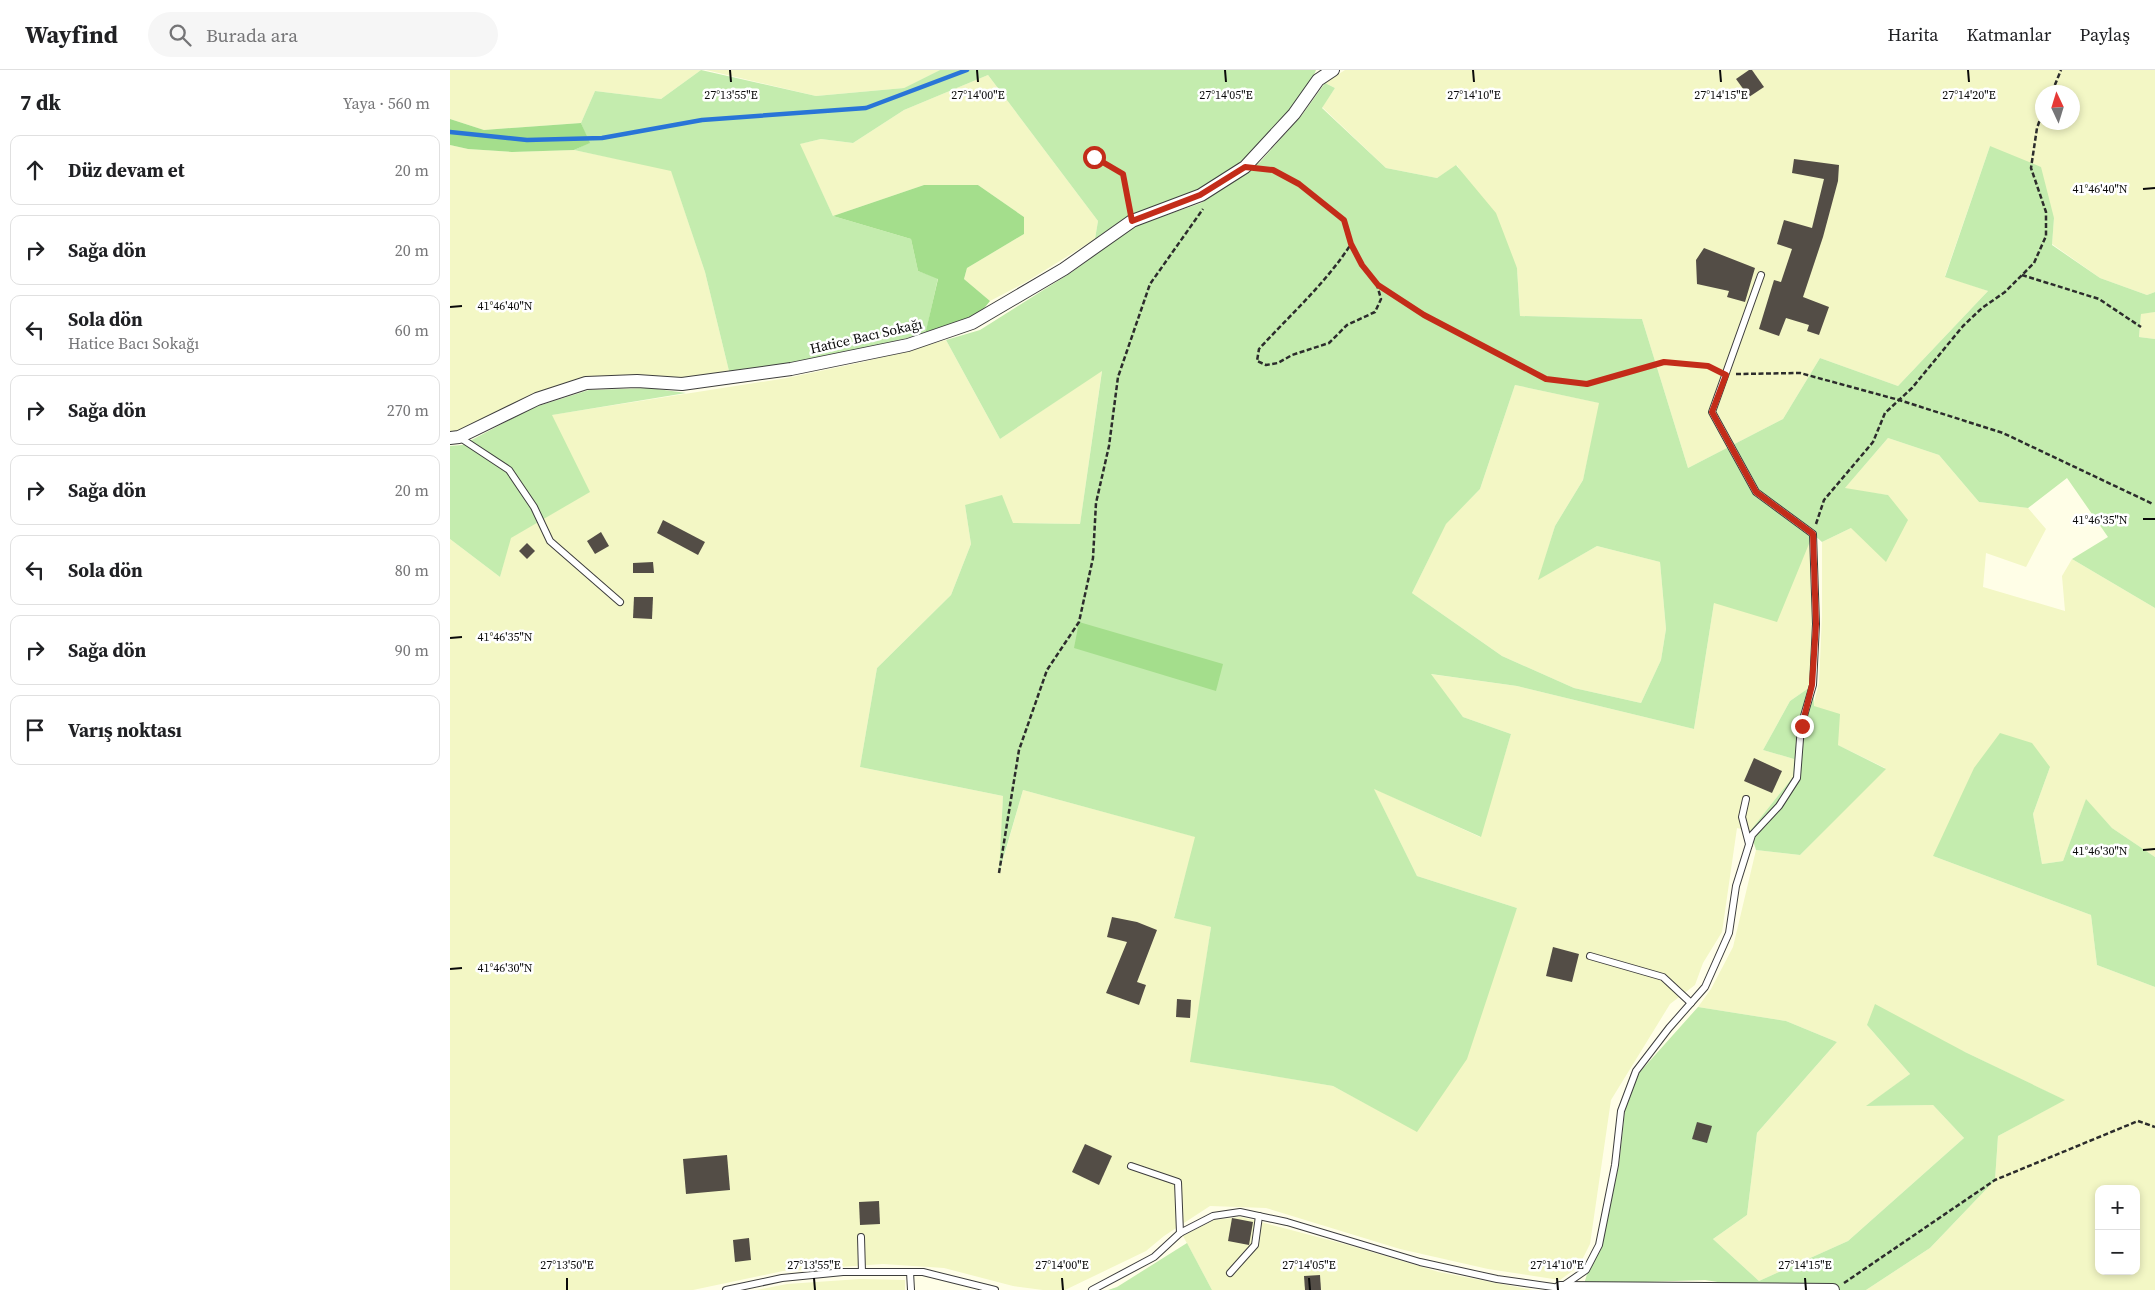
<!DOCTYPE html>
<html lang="tr">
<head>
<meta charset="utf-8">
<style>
  :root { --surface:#fff; --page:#f6f6f6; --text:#202124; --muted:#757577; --line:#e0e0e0 }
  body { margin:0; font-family:"Source Serif 4",serif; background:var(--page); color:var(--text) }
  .controls { position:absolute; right:15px; bottom:15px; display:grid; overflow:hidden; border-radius:10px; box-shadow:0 2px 8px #0003 }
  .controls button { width:45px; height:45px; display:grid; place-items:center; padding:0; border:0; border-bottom:1px solid var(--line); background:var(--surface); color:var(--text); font:25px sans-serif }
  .compass { position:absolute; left:1585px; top:15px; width:45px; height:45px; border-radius:50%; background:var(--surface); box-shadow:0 2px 8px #0003; rotate:356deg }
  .stop { position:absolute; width:15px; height:15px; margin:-11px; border:4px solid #c32c19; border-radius:50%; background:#fff }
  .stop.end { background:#c32c19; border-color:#fff; box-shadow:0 1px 5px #0008 }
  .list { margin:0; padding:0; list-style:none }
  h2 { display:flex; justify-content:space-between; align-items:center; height:65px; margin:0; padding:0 20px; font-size:21px }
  h2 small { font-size:16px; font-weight:400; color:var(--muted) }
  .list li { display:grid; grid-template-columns:32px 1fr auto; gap:15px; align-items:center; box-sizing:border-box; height:70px; margin:0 10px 10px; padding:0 10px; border:1px solid var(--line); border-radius:10px }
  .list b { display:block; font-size:19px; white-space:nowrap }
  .list p { margin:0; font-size:16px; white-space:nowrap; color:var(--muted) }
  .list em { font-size:16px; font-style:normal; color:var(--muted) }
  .icon { flex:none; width:28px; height:28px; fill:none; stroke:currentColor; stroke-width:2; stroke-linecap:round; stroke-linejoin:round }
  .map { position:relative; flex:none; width:1705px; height:1220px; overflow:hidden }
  header { display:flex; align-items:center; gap:30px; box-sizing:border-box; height:70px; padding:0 25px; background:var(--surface); border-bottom:1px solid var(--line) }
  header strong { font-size:24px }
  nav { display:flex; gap:28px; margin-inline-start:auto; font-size:18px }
  .search { width:350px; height:45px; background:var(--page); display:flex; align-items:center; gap:12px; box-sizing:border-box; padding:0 18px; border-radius:28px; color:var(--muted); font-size:19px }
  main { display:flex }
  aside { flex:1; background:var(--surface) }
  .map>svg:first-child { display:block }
</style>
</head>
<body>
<header>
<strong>Wayfind</strong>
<div class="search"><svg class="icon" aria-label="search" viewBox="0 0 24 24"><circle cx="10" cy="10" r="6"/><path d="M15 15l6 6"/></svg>Burada ara</div>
<nav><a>Harita</a><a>Katmanlar</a><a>Paylaş</a></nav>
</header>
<main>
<aside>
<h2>7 dk<small>Yaya · 560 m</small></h2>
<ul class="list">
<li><svg class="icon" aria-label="ahead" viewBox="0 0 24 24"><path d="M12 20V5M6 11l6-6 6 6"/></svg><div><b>Düz devam et</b></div><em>20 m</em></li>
<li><svg class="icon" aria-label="right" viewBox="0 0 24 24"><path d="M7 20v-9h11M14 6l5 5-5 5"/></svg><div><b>Sağa dön</b></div><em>20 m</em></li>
<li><svg class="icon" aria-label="left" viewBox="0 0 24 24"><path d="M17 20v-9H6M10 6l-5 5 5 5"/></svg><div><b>Sola dön</b><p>Hatice Bacı Sokağı</p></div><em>60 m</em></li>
<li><svg class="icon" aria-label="right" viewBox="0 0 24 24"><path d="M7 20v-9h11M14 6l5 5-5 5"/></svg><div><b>Sağa dön</b></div><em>270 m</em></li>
<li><svg class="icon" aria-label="right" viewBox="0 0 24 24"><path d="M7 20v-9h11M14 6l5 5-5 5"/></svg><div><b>Sağa dön</b></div><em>20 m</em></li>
<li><svg class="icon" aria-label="left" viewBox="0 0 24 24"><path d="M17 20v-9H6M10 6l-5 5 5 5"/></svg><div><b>Sola dön</b></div><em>80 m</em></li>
<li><svg class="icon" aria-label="right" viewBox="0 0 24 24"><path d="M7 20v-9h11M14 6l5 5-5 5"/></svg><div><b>Sağa dön</b></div><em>90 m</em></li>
<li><svg class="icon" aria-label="arrive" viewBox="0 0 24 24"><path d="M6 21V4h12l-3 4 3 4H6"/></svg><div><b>Varış noktası</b></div></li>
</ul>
</aside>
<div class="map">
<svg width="1705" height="1220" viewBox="0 0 1705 1220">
  <rect width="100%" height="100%" fill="#fffee7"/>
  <g fill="#f3f7c5" fill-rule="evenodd">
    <path d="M0,0h251l-40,29 -66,-8 -14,32 -97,7 -34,-11z"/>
    <path d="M256,0h234l-36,18 -88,8z"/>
    <path d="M895,0h810v222l-8,3 -47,-17 -48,-34 2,-26 -64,-72 -45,130 43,15 -90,95 -78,-28 -37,61 -95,49 -46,-149 -122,-3 -3,-48 -60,-103 -20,13 -51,-10 -64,-61 13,-19 -10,-5zM1592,22h30v30h-30z"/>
    <path d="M538,5l110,146 -3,18 -69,43 -36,19 -26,-22 3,-11 57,-34v-17l-46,-32h-54l-91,31 -34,-72 22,-5 32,4 51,-33z"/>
    <path d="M0,75l18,4 44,3 62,-2 97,20 34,102 24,99 -79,11 -64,1 -128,51 -8,-2z"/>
    <path d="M1705,242v27l-16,-2 2,-24z"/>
    <path d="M496,270l54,99 102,-69 -22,154 -67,-1 -48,-18 6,39 -20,51 -74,73 -17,99 143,29 -3,75 23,-81 173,47 -22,80 37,10 -20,135 142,24 84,45 100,-223 -100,-32 -44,-88 107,49 31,-103 -48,-17 -33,-43 87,12 177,43 20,-126 99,-69 3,90 -3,61 -23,16 -27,49 31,9 -1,18 -43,54 -13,-3 -15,104 -19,31 -8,22 -25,19 -59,96 -21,144 -11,22 -19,14 -72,-11 -88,-20 -134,-41 -56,-2 -46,30 -18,15 -81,39h-22l-30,-4 -69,-18 -61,-4 -100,7 -90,19h-243v-751l50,38 10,-39 79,-46 -38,-77 236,-37 76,-16z"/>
    <path d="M1065,315l85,18 -17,77 -28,46 -16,53 58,-33 63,16 6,67 -5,31 -20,43 -67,-15 -72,-32 -90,-63 34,-70 34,-34z"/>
    <path d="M1438,368l51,17 40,47 49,6 18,21 -20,38 -40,-14 -3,34 82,24 -3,-35 10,-17 83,49v249l-43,-29 -26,-28 -23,61 -21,3 -9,-50 17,-47 -117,89 158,59 6,50 58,22v303h-289l64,-42 65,-68 3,-44 66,-36 -99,-48 -98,-27 43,49 -43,32 66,-1 31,33 -116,103 -89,40 -46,-42 34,-24 10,-82 80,-91 -51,-21 -88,-14 13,-18 22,-42 23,-97 44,5 85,-87 -47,-23 -25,-39 6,-23 3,-67v-74l29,-14 37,-33 -44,-6zM1649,1119h37v82h-37z"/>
    <path d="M791,1147l107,28 91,27 94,18h-321l-29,-54 31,-16z"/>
    <path d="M410,1209l45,1v10h-148l30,-6z"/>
  </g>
  <g fill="#c4ecae" fill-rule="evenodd">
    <path d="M251,0l115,26 88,-8 36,-18h376c-15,44 -78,99 -118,121 -22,12 -49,16 -71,27 -11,6 -22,14 -32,21l3,-18 -110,-146 -84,35 -51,33 -32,-4 -21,5 33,72 78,23 7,32 20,7 -12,54c-64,21 -131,31 -197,39l-24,-99 -34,-101 -97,-21 15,-7 -8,-20 14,-32 66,8z"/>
    <path d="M875,13l10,5 -13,20 64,60 51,10 19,-13 40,48 21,55 3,48 122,3 46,149 95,-49 37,-61 78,28 90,-95 -43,-14 45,-131 51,21 13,51 -2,27 48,33 47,17 8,-3v20l-14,2 -2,23 16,2v269l-83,-49 36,-22 -41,-59 -39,30 -49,-6 -40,-47 -51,-17 -43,50 43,7 20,25 -22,42 -35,-34 -29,14 -9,-8 -36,88 -63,-19 -20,126 -177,-43 -86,-12 32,43 48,17 -30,103 -107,-48 43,87 100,32 -50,151 -50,73 -84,-46 -143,-24 21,-135 -37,-9 21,-81 -172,-47 -24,83 4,-77 -143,-29 17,-99 74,-73 20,-51 -6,-39 37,-10 11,28 67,1 22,-153 -102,68 -54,-99 34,-10 92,-58 63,-46 66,-23 59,-41 42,-47zM1065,315l84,18 -16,77 -28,46 -17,54 59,-34 63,16 6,67 -5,31 -20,43 -67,-15 -72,-32 -90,-63 34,-69 34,-35z"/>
    <path d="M200,318l36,5 -134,22 38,77 -79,46 -11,39 -50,-38v-93l12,-1 70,-37 57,-18z"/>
    <path d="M1363,615l1,21 26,8 -2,31 48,24 -86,86 -44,-5 -6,-19 43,-54 1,-18 -31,-9 27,-49z"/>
    <path d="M1550,663l32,10 18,24 -17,47 9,50 21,-3 23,-62 26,29 43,29v130l-58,-22 -6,-50 -158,-59 41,-88z"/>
    <path d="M1425,934l90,48 100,48 -67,36 -3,44 -65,68 -64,42h-97l-64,-10 -121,4 4,-13 14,-26 17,-81 6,-54 14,-37 59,-66 88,14 51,21 -80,91 -10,82 -34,24 46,42 89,-40 116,-103 -31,-33 -67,1 44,-32 -43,-49z"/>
    <path d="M737,1173l25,47h-104l9,-3z"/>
  </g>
  <g fill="#a4de8c">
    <path d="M0,49l34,11 97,-7 9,20 -16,7 -62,2 -44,-3 -18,-4z"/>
    <path d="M474,115h54l46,32v17l-57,34 -3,11 26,22 -18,22 -48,16 14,-60 -20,-8 -7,-32 -78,-23z"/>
    <path d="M629,552l144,42 -7,27 -142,-43z"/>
  </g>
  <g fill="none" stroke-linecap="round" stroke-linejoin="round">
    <path stroke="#2975d7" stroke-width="4.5" d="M0,62l77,8 75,-2 100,-18 164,-12 101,-38"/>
  </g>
  <g fill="#534d46">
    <path d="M1299,0h3l12,17 -15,10 -13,-18z"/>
    <path d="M1344,89l45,6 -1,16 -15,56 -20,60 26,10 -10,28 -12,-4 2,-6 -23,-7 -7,18 -20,-7 15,-49 7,2 11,-33 -15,-5 7,-24 28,8 12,-49 -32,-6z"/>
    <path d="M1254,178l51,20 -10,34 -18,-5 2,-6 -32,-7 -1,-24z"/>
    <path d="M213,450l42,22 -7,13 -41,-22z"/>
    <path d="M151,462l8,14 -14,8 -8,-13z"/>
    <path d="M77,473l8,8 -8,8 -8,-8z"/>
    <path d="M203,492l1,11h-21v-10z"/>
    <path d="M184,527h19l-1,22 -19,-1z"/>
    <path d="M1304,688l28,13 -10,22 -28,-12z"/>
    <path d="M662,847l25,5 20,8 -20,52 9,3 -7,20 -33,-12 21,-51 -20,-5z"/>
    <path d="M1103,877l26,7 -7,28 -26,-6z"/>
    <path d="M727,929l14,1 -1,18 -14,-1z"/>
    <path d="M1247,1052l15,4 -5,17 -15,-4z"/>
    <path d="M635,1074l27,12 -13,29 -27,-13z"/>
    <path d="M277,1085l3,35 -44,4 -3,-35z"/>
    <path d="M429,1131l1,23 -20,1 -1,-23z"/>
    <path d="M782,1148l21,4 -4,23 -21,-4z"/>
    <path d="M299,1168l2,22 -16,2 -2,-22z"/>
    <path d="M870,1205l1,15h-16l-1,-14z"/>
  </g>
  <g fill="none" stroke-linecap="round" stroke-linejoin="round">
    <defs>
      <g id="service">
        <path d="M9,367l50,33 25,37 16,34 70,61"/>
        <path d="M1296,729l-4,18 7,27"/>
        <path d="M1140,886l73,21 28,26"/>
        <path d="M681,1096l47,16 2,51"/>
        <path d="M411,1167l1,35"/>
        <path d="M460,1202l1,18"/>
        <path d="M780,1203l25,-28 4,-29"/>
        <path d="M276,1220l56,-12 61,-6h80l72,18"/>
        <path d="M642,1220l62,-33 26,-24 33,-17 27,-4 47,10 133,40 77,17 63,9 26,-18 13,-25 16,-80 6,-54 15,-40 33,-43 36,-41 24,-54 7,-47 16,-51 27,-29 18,-28 4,-52 12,-41 3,-61 -3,-90 -57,-42 -44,-80 49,-137"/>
      </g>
      <g id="minor">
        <path d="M0,368l9,-1 78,-38 49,-16 51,-2 45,3 109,-15 117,-24 64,-22 92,-54 68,-48 69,-26 44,-28 49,-53 24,-34 15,-10"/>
        <path d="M1110,1218l273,2"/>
      </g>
    </defs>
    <use href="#service" stroke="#3d3d3d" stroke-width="8"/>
    <use href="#minor" stroke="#3d3d3d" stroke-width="14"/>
    <g stroke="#2c2c2c" stroke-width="2.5" stroke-dasharray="5 2.5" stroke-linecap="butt">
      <path d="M1602,22l9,-22"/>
      <path d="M644,87l29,17 7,36"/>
      <path d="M811,99l12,1 26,13 45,37 7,24c-25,39 -61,71 -92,105l-2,12 9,4 12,-2 14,-8 37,-12 18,-18 28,-13 6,-13 -4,-14 -15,-20 -11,-21"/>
      <path d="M1572,205l77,24 42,28"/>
      <path d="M927,215l47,30 122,64 41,6 77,-23 44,4 8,4"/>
      <path d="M1286,304l64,-1 99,27 104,33 150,71"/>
      <path d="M1366,454l8,-24 49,-58 12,-29 27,-25 51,-62 19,-18 23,-16 29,-29 12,-27v-24l-15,-44 6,-40 5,-14"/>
      <path d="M549,803l20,-123 28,-80 32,-48 14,-64 3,-55 13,-57 9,-69 32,-93 53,-75"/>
      <path d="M1394,1213l151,-103 143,-59 17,6"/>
    </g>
    <use href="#service" stroke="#fff" stroke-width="6"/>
    <use href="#minor" stroke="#fff" stroke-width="12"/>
  </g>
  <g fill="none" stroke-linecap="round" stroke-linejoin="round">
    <path stroke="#c32c19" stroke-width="6" d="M644,87l29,17 9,47 68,-26 45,-28 28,3 26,14 45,36 7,24 11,21 16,20 46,30 122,64 41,5 77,-22 44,4 18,9 -14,37 44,80 57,42 3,90 -4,61 -10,41"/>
  </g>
  <path fill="none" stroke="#0a0a0a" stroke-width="2" d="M280,0l1,12M527,0l1,12M775,0l1,12M1023,0l1,12M1270,0l1,12M1518,0l1,12M1693,119l12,-1M0,237l12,-1M1693,449h12M0,568l12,-1M1693,780l12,-1M0,899l12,-1M117,1208v12M364,1208l1,12M612,1208l1,12M859,1208l1,12M1107,1208l1,12M1355,1208l1,12"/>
  <g text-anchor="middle" stroke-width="5" stroke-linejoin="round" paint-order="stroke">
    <g font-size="14" fill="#0a0a0a" stroke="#fff">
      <text transform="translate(416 266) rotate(-13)" y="5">Hatice Bacı Sokağı</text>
    </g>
  </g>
  <g font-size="12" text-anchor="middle" fill="#0a0a0a" stroke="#fff" stroke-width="5" stroke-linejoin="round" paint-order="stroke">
    <text x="281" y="29">27°13'55"E</text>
    <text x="528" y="29">27°14'00"E</text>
    <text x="776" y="29">27°14'05"E</text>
    <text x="1024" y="29">27°14'10"E</text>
    <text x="1271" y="29">27°14'15"E</text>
    <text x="1519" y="29">27°14'20"E</text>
    <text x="1650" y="123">41°46'40"N</text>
    <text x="55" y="240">41°46'40"N</text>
    <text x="1650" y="454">41°46'35"N</text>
    <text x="55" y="571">41°46'35"N</text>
    <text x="1650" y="785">41°46'30"N</text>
    <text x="55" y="902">41°46'30"N</text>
    <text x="117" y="1199">27°13'50"E</text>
    <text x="364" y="1199">27°13'55"E</text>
    <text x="612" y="1199">27°14'00"E</text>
    <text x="859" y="1199">27°14'05"E</text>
    <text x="1107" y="1199">27°14'10"E</text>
    <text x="1355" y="1199">27°14'15"E</text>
  </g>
</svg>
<div class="controls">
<button>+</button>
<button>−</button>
</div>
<svg class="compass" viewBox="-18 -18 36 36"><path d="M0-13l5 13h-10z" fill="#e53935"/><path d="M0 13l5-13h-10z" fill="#757577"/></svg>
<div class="stop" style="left:644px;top:87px"></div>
<div class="stop end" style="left:1352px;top:656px"></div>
</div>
</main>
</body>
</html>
